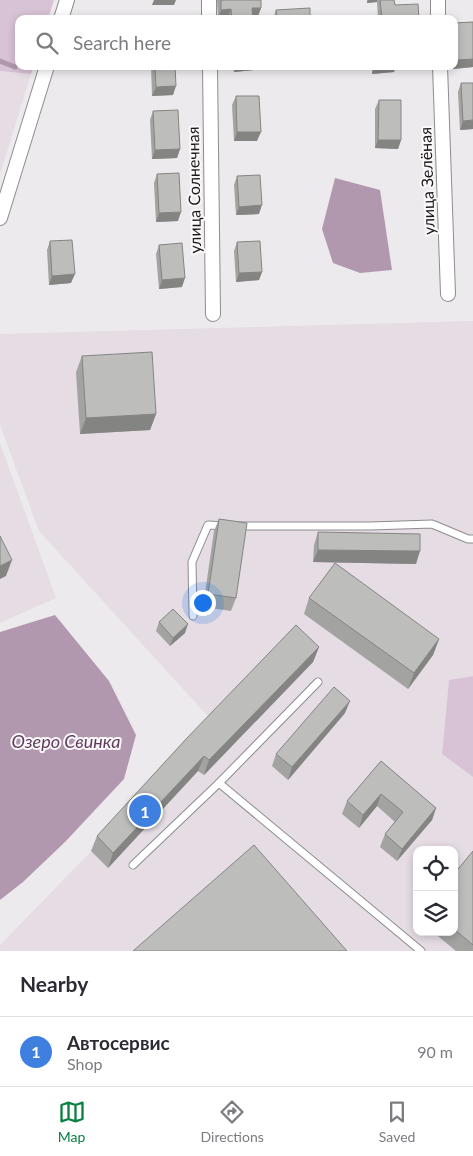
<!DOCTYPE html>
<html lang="en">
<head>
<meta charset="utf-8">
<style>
  :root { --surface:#fff; --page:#f7f7f7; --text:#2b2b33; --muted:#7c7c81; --line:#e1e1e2; --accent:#0b8043 }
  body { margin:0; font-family:Lato,sans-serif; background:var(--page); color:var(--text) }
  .controls { position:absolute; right:15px; bottom:15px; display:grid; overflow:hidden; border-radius:10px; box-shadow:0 2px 8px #0003 }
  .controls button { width:45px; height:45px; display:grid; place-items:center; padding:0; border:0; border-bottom:1px solid var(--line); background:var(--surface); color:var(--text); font:25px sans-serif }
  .you { position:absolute; left:202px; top:602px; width:18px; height:18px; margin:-12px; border:4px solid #fff; border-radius:50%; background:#1a73e8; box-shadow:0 0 0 8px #1a73e833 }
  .badge { display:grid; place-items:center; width:32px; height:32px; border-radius:50%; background:var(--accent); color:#fff; font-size:16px; font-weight:700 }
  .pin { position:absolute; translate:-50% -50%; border:2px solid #fff; box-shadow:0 1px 5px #0006 }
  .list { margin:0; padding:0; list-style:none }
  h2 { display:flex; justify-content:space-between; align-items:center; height:65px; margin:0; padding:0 20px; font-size:21px }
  h2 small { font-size:16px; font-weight:400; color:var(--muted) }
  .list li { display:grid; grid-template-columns:32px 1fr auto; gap:15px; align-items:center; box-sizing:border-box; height:70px; padding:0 20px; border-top:1px solid var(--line) }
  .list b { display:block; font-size:19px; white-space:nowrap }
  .list p { margin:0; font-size:16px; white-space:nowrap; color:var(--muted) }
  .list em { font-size:16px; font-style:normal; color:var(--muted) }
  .icon { flex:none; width:28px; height:28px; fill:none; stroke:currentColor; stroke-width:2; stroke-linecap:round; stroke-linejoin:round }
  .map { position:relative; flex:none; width:473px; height:951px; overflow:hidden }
  .search { position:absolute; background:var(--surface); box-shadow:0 2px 8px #0003; left:15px; right:15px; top:15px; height:55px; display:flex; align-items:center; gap:12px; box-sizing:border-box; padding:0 18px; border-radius:10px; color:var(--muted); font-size:19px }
  .sheet { height:135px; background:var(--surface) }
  nav { display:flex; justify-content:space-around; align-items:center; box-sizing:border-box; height:70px; border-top:1px solid var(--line); background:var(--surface); font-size:14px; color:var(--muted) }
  nav a { display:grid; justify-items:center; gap:2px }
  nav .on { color:var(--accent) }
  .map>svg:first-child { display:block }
</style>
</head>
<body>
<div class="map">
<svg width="473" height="951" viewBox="0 0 473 951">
  <rect width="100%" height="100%" fill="#edeaed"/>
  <g fill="#e5dce4" fill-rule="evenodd">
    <path d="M0,71l31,3 -31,100z"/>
    <path d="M473,321v355l-24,4 -7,74 31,23v174h-473v-6l215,-221 -176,-193 -39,-106v-91zM417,850h37v82h-37z"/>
    <path d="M0,443l56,155 -56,25z"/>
  </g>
  <g fill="#d8c2d5">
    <path d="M0,0h54l-6,19h-29v47h15l-3,8 -31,-3z"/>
    <path d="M473,676v101l-31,-23 7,-74z"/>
  </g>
  <g fill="#b298ae">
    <path d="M335,178l45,12 12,80 -32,3 -27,-10 -11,-34z"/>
    <path d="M55,615l54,66 27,54 -12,44 -59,63 -42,40 -23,18v-268z"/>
  </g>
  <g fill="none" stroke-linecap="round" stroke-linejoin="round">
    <path stroke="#b298ae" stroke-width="5" d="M0,61l15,6"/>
    <defs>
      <g id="service">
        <path d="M237,526h133l62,-2 36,15h5"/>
        <path d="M193,616l-1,-54 16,-37 18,1"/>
        <path d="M318,682l-99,101 202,168"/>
        <path d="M133,865l86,-82"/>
      </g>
      <g id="minor">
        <path d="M209,0v19"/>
        <path d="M438,0v19"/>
        <path d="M61,19l6,-19"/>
        <path d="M210,66l3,248"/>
        <path d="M440,66l8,228"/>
        <path d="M0,218l47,-152"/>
      </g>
    </defs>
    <use href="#service" stroke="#8e8c8e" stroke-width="9"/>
    <use href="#minor" stroke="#8e8c8e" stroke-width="16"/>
    <use href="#service" stroke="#fff" stroke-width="7"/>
    <use href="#minor" stroke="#fff" stroke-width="14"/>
  </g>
  <g fill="#a3a3a1">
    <path d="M217,0h44v8l-3,8 -5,1v2l-35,-1z"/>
    <path d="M367,0h27l1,5 24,14h-41l-1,-17 -10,1z"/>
    <path d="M276,10l34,9h-37z"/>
    <path d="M473,22v45l-20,2 -1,-3h2v-43z"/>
    <path d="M151,66h24l-2,29 -21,1z"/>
    <path d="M233,66h22l-1,4 -20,2z"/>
    <path d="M372,66h24l-2,6 -22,2z"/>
    <path d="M461,83l12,46 -13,1 -2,-38z"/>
    <path d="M236,96l21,45h-23l-2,-36z"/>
    <path d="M379,100l22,40 -3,9 -23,-1v-39z"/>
    <path d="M153,111l27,38 -3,9 -25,1 -2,-39z"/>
    <path d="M157,174l21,47 -22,1 -2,-39z"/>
    <path d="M237,176l22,38 -23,1 -2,-30z"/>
    <path d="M50,241l21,42 -22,2 -2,-35z"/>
    <path d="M237,242l25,30 -3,8 -23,2 -2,-31z"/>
    <path d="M159,245l23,42 -23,2 -3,-35z"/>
    <path d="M82,356l74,58 -6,16 -70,4 -4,-62z"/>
    <path d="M219,519l17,79 -5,13 -28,-4 11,-76z"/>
    <path d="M318,532l98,32 -103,-2 1,-17z"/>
    <path d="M309,598l130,41 -6,16 -25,34 -104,-75z"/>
    <path d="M159,622l26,11 -15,13 -14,-15z"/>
    <path d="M319,647l-6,15 -109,113 -6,-4 -90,97 -17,-17 6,-15z"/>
    <path d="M345,713l-57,67 -16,-14 4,-12z"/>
    <path d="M381,761l55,47 -4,12 -35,41 -17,-14 5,-13 10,-12 -18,-16 -18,22 -17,-14 5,-13z"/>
    <path d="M473,851v100h-17l-23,-19h21v-58z"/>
  </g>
  <g fill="#848583">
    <path d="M154,0h22l-2,5h-22z"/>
    <path d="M368,0h9v2l-10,1z"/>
    <path d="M252,8h9l-3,8 -9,1z"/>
    <path d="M231,9l-3,9h-10l3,-8z"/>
    <path d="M473,59v8l-20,2 3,-9z"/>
    <path d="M236,66h19l-1,4 -20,2z"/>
    <path d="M375,66h21l-2,6 -22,2z"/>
    <path d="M176,86l-3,9 -21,1 4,-9z"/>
    <path d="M473,120v9l-13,1 3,-9z"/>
    <path d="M237,132h24l-4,9h-23z"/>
    <path d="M378,140h23l-3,9 -23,-1z"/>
    <path d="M180,149l-3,9 -25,1 3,-9z"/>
    <path d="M262,205l-3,9 -23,1 3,-8z"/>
    <path d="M181,212l-3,9 -22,1 3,-9z"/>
    <path d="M262,272l-3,8 -23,2 3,-9z"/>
    <path d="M75,274l-4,9 -22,2 3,-9z"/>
    <path d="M185,278l-3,9 -23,2 3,-9z"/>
    <path d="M156,414l-6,16 -70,4 6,-16z"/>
    <path d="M318,550l102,1 -4,13 -103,-2z"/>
    <path d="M12,560l-6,16 -6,3v-13z"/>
    <path d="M188,624l-3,9 -15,13 3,-8z"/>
    <path d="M439,639l-6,16 -25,34 6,-16z"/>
    <path d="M319,647l-6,15 -109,113 5,-15z"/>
    <path d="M350,701l-5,12 -57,67 4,-13z"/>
    <path d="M204,756l-6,15 -90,97 5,-15z"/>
    <path d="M381,794l-4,12 -18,22 4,-13z"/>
    <path d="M436,808l-4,12 -35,41 5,-12z"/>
  </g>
  <g fill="#bdbebb" stroke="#848583">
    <path d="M221,0h40v8h-9l1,11h-21l-1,-10 -10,1z"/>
    <path d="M380,0h14l1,5 23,-1 1,15h-37z"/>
    <path d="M310,8v11h-33l-1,-9z"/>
    <path d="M473,22v37l-17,1 -2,-20v-17z"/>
    <path d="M155,66h20l1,20 -20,1z"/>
    <path d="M461,83h12v37l-10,1z"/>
    <path d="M236,96h23l2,36h-24z"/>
    <path d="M379,100h22v40h-23z"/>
    <path d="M178,110l2,39 -25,1 -2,-39z"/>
    <path d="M179,173l2,39 -22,1 -2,-39z"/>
    <path d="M260,175l2,30 -23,2 -2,-31z"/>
    <path d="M72,240l3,34 -23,2 -2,-35z"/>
    <path d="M260,241l2,31 -23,1 -2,-31z"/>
    <path d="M182,243l3,35 -23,2 -3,-35z"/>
    <path d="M152,352l4,62 -70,4 -4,-62z"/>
    <path d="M219,519l28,4 -11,75 -28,-4z"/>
    <path d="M318,532l102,2v17l-102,-1z"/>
    <path d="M0,536l12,24 -12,6z"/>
    <path d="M335,563l104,76 -25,34 -105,-75z"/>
    <path d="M173,609l15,15 -15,14 -14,-16z"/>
    <path d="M296,625l23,22 -110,113 -5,-4 -91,97 -16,-17 90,-98z"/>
    <path d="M334,687l16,14 -58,66 -16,-13z"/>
    <path d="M381,761l55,47 -34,41 -17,-15 18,-22 -22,-18 -18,21 -16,-14z"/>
    <path d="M254,845l93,106h-214z"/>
    <path d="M473,851v94l-19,-16v-55z"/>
  </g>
  <g text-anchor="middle" stroke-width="4" stroke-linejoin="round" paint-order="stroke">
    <g font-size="16" fill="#1a191a" stroke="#fbf8fa">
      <text transform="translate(427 181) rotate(-92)" y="6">улица Зелёная</text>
      <text transform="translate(194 190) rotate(-91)" y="6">улица Солнечная</text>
    </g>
    <g font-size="18" font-style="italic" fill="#613b5d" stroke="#fbf8fa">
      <text x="66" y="748">Озеро Свинка</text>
    </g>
  </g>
</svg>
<div class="controls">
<button><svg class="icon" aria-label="locate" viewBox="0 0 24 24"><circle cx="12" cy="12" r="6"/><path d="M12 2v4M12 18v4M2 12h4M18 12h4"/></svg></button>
<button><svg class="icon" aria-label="layers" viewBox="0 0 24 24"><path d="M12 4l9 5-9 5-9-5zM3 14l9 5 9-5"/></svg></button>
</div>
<div class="you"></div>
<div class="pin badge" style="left:145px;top:811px;background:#3f7fe0">1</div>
<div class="search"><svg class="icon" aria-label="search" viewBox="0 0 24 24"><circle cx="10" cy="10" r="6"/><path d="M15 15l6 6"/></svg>Search here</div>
</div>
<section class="sheet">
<h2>Nearby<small></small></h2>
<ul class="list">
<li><span class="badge" style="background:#3f7fe0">1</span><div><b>Автосервис</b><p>Shop</p></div><em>90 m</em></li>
</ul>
</section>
<nav>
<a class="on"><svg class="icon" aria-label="map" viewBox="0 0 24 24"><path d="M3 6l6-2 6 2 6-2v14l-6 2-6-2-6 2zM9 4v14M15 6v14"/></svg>Map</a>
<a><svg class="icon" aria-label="directions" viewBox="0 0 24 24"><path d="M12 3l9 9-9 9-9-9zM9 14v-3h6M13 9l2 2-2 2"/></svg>Directions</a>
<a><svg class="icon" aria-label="saved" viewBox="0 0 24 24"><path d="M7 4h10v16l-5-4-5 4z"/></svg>Saved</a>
</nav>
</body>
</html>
